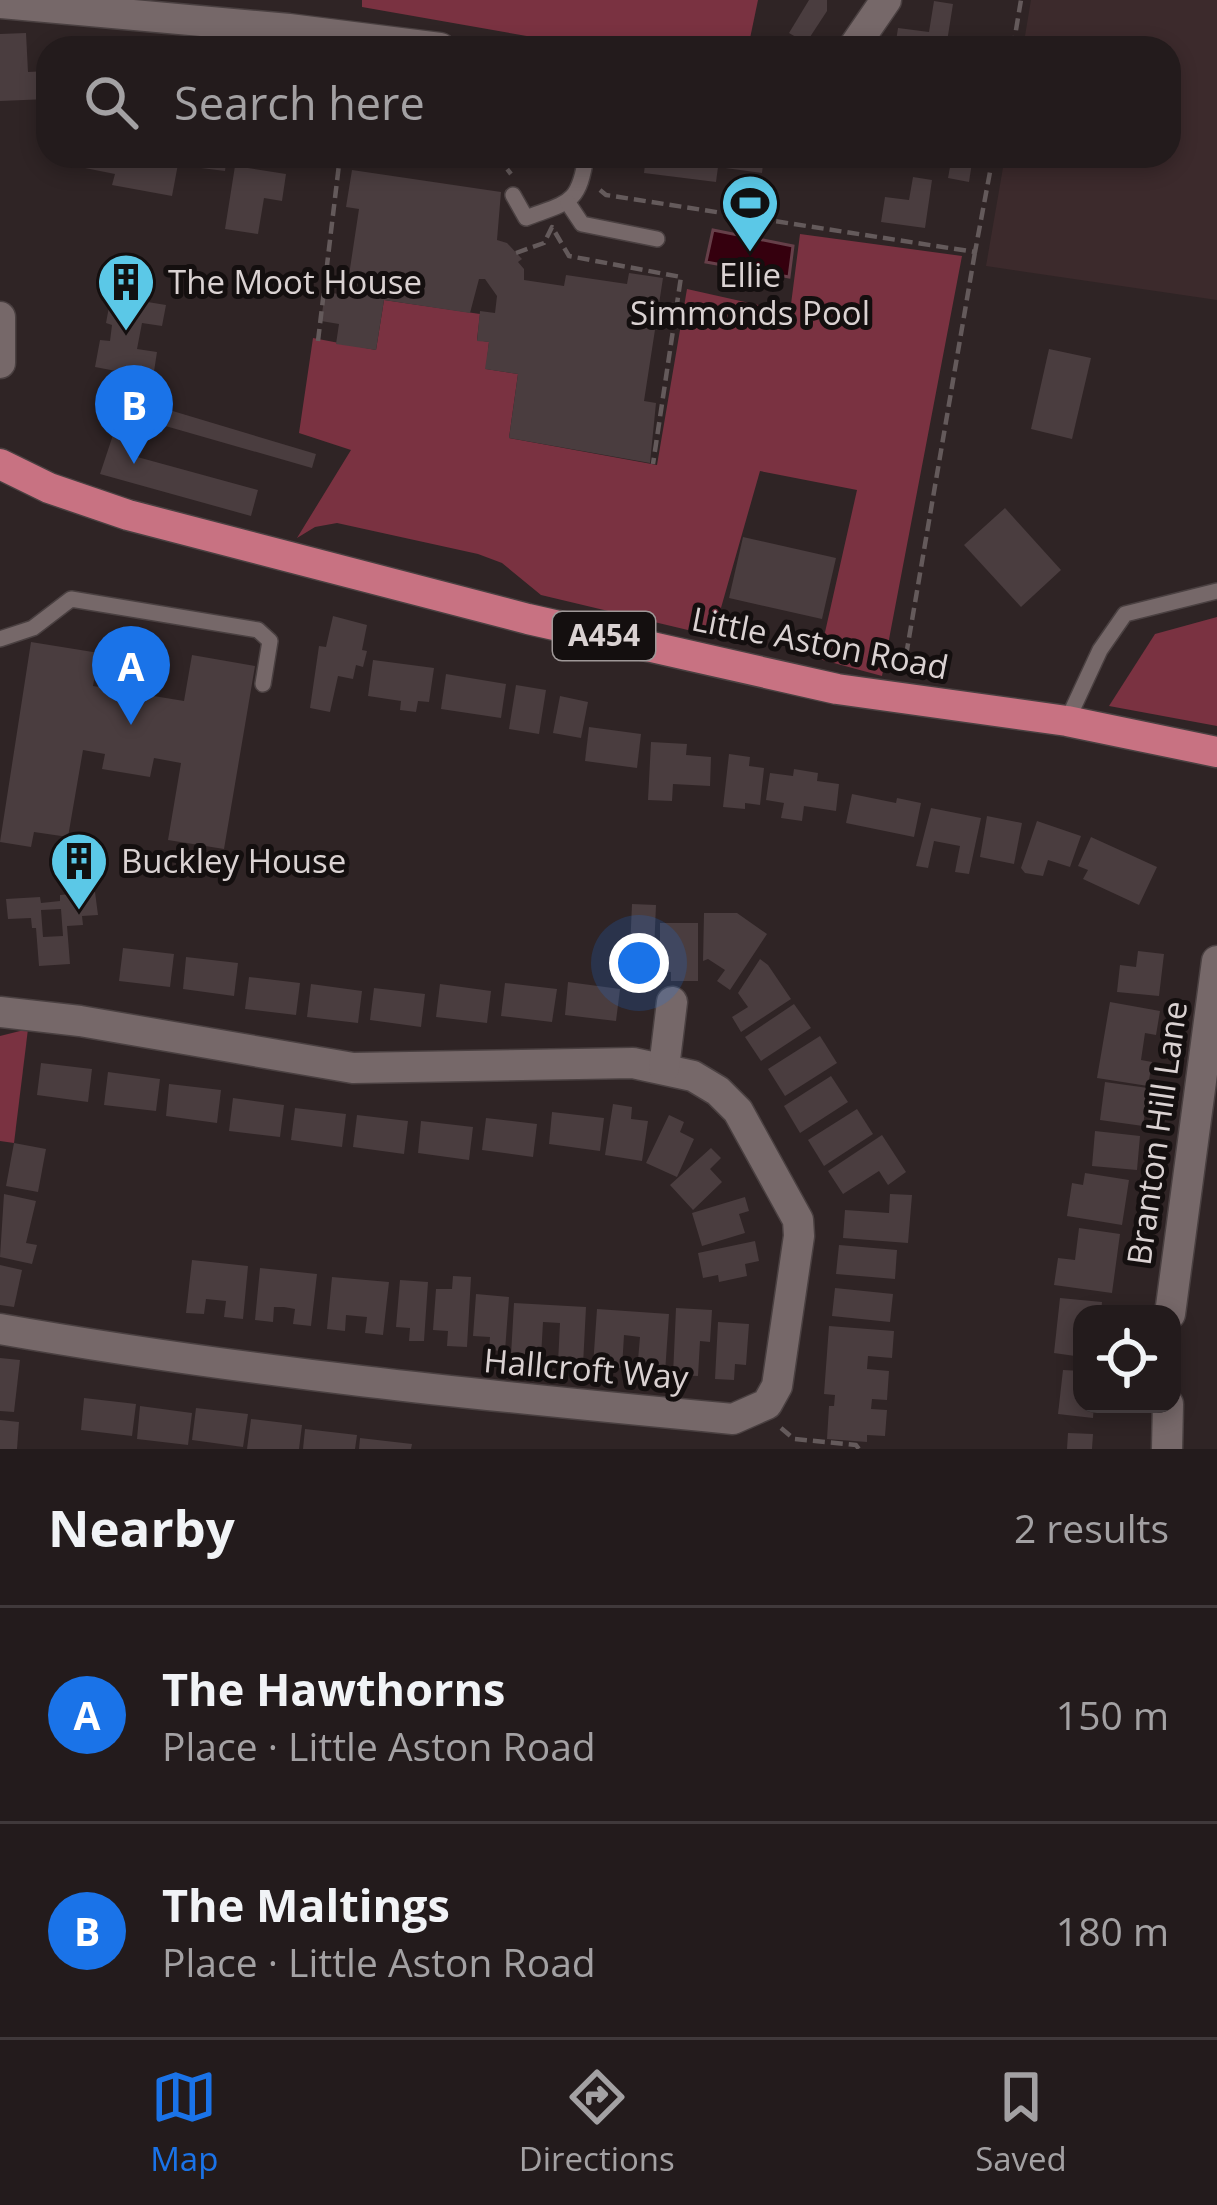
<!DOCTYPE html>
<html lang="en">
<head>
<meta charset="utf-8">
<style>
  :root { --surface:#231b1c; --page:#2b2425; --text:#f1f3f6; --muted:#a3a1a3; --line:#40393b; --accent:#1a73e8 }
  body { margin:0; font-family:"Open Sans",sans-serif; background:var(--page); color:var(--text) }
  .controls { position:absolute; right:36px; bottom:36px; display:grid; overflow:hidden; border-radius:24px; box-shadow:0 6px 18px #0003 }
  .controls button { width:108px; height:108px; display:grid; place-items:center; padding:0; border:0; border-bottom:3px solid var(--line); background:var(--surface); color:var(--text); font:60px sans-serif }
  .you { position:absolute; left:639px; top:963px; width:42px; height:42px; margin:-30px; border:9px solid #fff; border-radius:50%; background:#1a73e8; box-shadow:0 0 0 18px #1a73e833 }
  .badge { display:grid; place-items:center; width:78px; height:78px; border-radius:50%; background:var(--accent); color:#fff; font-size:39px; font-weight:700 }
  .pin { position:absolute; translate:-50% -99px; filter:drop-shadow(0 3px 6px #0008) }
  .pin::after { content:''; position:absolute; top:63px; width:42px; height:36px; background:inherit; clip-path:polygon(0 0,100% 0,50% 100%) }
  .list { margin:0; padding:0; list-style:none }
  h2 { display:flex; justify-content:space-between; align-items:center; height:156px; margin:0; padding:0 48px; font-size:51px }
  h2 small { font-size:39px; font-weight:400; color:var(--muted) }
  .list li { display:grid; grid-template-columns:78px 1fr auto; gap:36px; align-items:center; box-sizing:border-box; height:216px; padding:0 48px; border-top:3px solid var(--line) }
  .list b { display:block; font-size:45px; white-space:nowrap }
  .list p { margin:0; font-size:39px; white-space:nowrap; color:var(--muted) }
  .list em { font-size:39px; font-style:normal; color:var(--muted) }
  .icon { flex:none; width:66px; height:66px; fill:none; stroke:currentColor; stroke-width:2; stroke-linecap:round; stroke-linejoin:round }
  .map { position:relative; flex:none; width:1217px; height:1449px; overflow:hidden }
  .search { position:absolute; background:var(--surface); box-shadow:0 6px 18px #0003; left:36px; right:36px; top:36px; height:132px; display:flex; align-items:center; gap:30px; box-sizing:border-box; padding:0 42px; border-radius:36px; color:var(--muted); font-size:45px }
  .sheet { height:588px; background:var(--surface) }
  nav { display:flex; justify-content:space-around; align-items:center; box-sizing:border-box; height:168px; border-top:3px solid var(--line); background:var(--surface); font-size:33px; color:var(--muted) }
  nav a { display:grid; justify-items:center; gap:6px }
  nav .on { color:var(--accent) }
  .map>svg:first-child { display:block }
</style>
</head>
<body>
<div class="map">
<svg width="1217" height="1449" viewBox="0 0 1217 1449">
  <rect width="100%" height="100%" fill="#2f2425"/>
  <path fill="#3c2a2c" d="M1031,0h186v300l-231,-34 19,-110h164v-108h-146z"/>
  <g fill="#7a3241">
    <path d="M362,0h396l-10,48h-153l-233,-41z"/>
    <path d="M800,234l162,22 -80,420 -63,-17 38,-169 -97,-19 -47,165 -172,-41 -39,-32 -24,-9 -141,-31 -22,4 -18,11 54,-88 -52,-17 14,-95 63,12 8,-50 96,14 -3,26 12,2 -3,27 32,5 -9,64 148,27 30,-176 103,23z"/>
    <path d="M1217,617v109l-108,-20 46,-72z"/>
    <path d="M28,1029l-14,114 -14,-2v-105z"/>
  </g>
  <path fill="#35000e" stroke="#663f49" stroke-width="3" d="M713,230l80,16 -4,31 -83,-15z"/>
  <g fill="#4a3d3f" fill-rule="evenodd">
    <path d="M809,0h18v11l-21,32 -17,-10z"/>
    <path d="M934,1l19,3 -7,44h-51l3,-20 31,4z"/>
    <path d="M26,33l2,39 20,-1v28l-48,2v-67z"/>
    <path d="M82,156h81l-1,5 16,3 -6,32 -60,-11 3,-11 -35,-7z"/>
    <path d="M202,156h25l-2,15 -24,-3z"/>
    <path d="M646,156h118l-2,17 -44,-6 -2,15 -72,-9z"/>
    <path d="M952,156h21l-4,26 -21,-4z"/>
    <path d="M235,166l51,8 -4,27 -18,-3 -6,36 -33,-5z"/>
    <path d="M352,170l149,22 -4,48 10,3 15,16 -4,3 6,7v11l40,6 2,-11 61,9 2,-11 34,5 -19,123 12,2 -6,60 -141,-25 9,-64 -33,-5 4,-27 -12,-1 3,-30 15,2 2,-17 -12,-17h-6l-9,34 -86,-13 -8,50 -40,-6 3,-20 -18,-3 4,-29 21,3 13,-86 -13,-2z"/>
    <path d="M913,177l19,3 -7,48 -44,-6 4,-25 24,3z"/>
    <path d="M111,296l55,9 -4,21 -20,-3 -5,26 20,3 -4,26 -58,-11 5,-27 10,1 2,-16 -6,-2z"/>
    <path d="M1049,349l42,9 -19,81 -41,-10z"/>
    <path d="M126,396l20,5 -16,54 128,35 -7,26 -151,-42z"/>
    <path d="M166,409l150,45 -4,14 -150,-43z"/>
    <path d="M1005,508l56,62 -40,37 -57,-62z"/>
    <path d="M743,537l93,21 -14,61 -93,-21z"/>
    <path d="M333,616l34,9 -5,25 5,1 -4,16 -7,-2 -3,14 -15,-3 -8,36 -20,-4 9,-62 7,1z"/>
    <path d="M31,642l68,11 -6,33 91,15 8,-46 63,11 -31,183 -56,-9 13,-77 -27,-5 -4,19 -48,-8 3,-15 -22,-4 -15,87 -34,-5 -3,15 -31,-5z"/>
    <path d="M373,660l61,8 -5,34 -11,-1 -2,11 -16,-2 1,-9 -33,-5z"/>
    <path d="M446,674l60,10 -5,34 -60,-9z"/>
    <path d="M516,685l30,5 -7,44 -30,-5z"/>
    <path d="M560,696l28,6 -7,36 -28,-5z"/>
    <path d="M589,727l52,7 -4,34 -52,-7z"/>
    <path d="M651,742l36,2 -1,11 25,2 -1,29 -37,-2 -1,17 -24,-1z"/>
    <path d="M729,754l21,3 -1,9 15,2 -4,37 -15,-2v6l-22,-2z"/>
    <path d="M794,769l24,4 -1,8 22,3 -3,27 -32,-5 -2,15 -21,-3 3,-15 -18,-3 4,-27 23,3z"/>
    <path d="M852,794l44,9 1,-5 24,5 -7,34 -68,-14z"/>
    <path d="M931,808l50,10 -12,56 -14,-2 5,-26 -26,-5 -6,27 -12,-2z"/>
    <path d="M987,816l35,7 -8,41 -34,-7z"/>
    <path d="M1037,821l44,15 -11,31 -22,-7 -5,16 -18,-3 -4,-5z"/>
    <path d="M1091,837l66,30 -18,38 -56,-26 5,-9 -10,-4z"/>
    <path d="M95,892l3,23 -16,1 1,9 -16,1 3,38 -31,2 -3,-38h-4l-1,-10 -23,1 -2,-20 34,-2 1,6 19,-2v-6zM61,909l2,27 -20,1 -2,-27z"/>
    <path d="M632,904l24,1 -3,69 -24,-1z"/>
    <path d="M704,913h33l30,21 -37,56 -13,-9 8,-11 -17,-11 -5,2z"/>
    <path d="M660,923h38v58h-27v-9l-11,-1z"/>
    <path d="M123,948l51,6 -4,33 -51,-6z"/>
    <path d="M1138,951l26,3 -5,42 -42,-4 3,-27 16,2z"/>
    <path d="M186,957l52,6 -4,33 -51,-7z"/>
    <path d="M760,959l8,6 23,34 -50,33 -9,-15 16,-10 -10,-14z"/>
    <path d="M249,977l51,6 -4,32 -51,-6z"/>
    <path d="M568,982l52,7 -4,32 -51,-6z"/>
    <path d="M505,983l52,6 -5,33 -51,-6z"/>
    <path d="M311,984l51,7 -4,32 -51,-6z"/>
    <path d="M440,984l51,7 -4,32 -51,-6z"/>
    <path d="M374,988l51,6 -4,33 -51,-7z"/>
    <path d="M1110,1002l50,9 -4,24 -11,-2 -4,27 11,2 -4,24 -51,-8z"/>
    <path d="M794,1004l17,24 -50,33 -16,-24z"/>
    <path d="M820,1036l17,27 -52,33 -17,-27z"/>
    <path d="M41,1063l51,6 -4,33 -51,-7z"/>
    <path d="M108,1072l52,7 -4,32 -52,-6z"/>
    <path d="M831,1076l17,26 -48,31 -16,-27z"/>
    <path d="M1105,1082l43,6 -5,38 -43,-6z"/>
    <path d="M169,1084l52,6 -4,33 -51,-7z"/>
    <path d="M233,1098l51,7 -4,32 -51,-6z"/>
    <path d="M613,1104l19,3 -1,12 17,2 -6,40 -37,-6z"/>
    <path d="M295,1108l51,6 -4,33 -51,-7z"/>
    <path d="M857,1109l16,25 -49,32 -16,-26z"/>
    <path d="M552,1112l52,6 -4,33 -51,-7z"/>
    <path d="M357,1115l51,6 -4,33 -51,-7z"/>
    <path d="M669,1115l15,7 -4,10 14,7 -17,38 -31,-14z"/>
    <path d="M486,1118l51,6 -4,33 -51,-7z"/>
    <path d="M421,1121l52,6 -4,33 -51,-7z"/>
    <path d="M1095,1131l45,5 -3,34 -45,-4z"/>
    <path d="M882,1135l24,37 -18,13 -9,-14 -36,23 -15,-23z"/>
    <path d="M14,1143l32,6 -8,43 -32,-6z"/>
    <path d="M711,1148l10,10 -11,11 12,13 -29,28 -23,-25z"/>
    <path d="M1085,1173l44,7 -7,45 -55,-9 5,-33 11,2z"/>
    <path d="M4,1194l32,7 -10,42 11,2 -5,19 -32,-7z"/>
    <path d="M890,1194l22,1 -4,48 -65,-5 2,-28 44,3z"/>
    <path d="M745,1197l4,14 -10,3 6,19 -43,13 -10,-33z"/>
    <path d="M1079,1228l41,6 -8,59 -58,-8 4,-27 17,2z"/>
    <path d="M755,1241l4,20 -14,3 2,12 -28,6 -1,-7 -15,3 -5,-25z"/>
    <path d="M839,1245l58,5 -2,29 -59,-5z"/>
    <path d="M192,1260l56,6 -5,53 -19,-2 2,-16 -20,-2 -2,15 -18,-1z"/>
    <path d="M0,1265l22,5 -8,37 -14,-2z"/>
    <path d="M260,1268l57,6 -6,52 -18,-2 2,-15 -11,-2h-10l-1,15 -18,-2z"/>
    <path d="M453,1276l18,1 -4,70 -20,-1 1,-15 -15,-1 3,-41h16z"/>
    <path d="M332,1277l57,5 -6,53 -18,-2 2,-16 -11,-1 -10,-1 -1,16 -18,-2z"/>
    <path d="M400,1280l28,2 -4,59h-15l1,-13 -14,-1z"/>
    <path d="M835,1288l58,6 -3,28 -58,-6z"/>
    <path d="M476,1294l33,3 -4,54 -16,-1 1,-13 -17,-1z"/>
    <path d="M1060,1298l42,4 -1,12h-19v43l-28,-4z"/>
    <path d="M514,1303l72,4 -3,58 -25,-2 2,-40 -17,-1 -2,35 -30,-2z"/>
    <path d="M676,1308l36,2 -2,32 -10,-1 -2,35 -25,-1z"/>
    <path d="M597,1309l72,5 -4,59 -28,-1 3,-35 -16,-2 -2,33 -29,-2z"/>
    <path d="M718,1322l31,2 -3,41 -11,-1 -1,16 -19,-1z"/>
    <path d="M829,1326l65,5 -2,27 -24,-2 -1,13 22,2 -2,29 -15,-1 -1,10 16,1 -2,26 -18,-1v7l-40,-3 2,-33h5l1,-11 -11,-1z"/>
    <path d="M0,1358l20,2 -6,52 -14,-1z"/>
    <path d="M1063,1370l19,1v33h12l-1,14 -35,-4z"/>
    <path d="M84,1398l52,6 -4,32 -51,-6z"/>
    <path d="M140,1406l52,7 -4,32 -51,-6z"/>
    <path d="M196,1408l52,6 -5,33 -51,-7z"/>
    <path d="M251,1419l51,6 -3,24h-52z"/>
    <path d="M0,1420l19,2 -2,27h-17z"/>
    <path d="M305,1429l52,6 -2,14h-52z"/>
    <path d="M1068,1433l25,1 -1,15h-25z"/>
    <path d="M360,1438l52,6 -1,5h-52z"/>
  </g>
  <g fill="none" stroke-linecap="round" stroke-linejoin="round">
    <defs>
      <g id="service">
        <path d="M513,195l13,23c42,-16 53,-13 60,-62"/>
        <path d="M568,203l14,21 75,15"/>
        <path d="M0,639l33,-11 38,-29 187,31 12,11 -7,43"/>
        <path d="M1067,721l33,-71 25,-36 92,-23"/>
      </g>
      <g id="minor">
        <path d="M0,3l289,26 151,19"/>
        <path d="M853,48l33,-48"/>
        <path d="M0,317v46"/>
        <path d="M0,1012l80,9 273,47 280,-5 60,13 25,15 20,20 60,109 1,16 -22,150 -10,18 -34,15c-246,-23 -490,-47 -733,-90"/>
        <path d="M664,1068l8,-66"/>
        <path d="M1170,1314l47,-353"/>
        <path d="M1167,1449l1,-45"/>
      </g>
      <path id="primary" d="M0,464l49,24 79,27 400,104 309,70 230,32 150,31"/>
    </defs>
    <use href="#service" stroke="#4a4041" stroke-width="18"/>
    <use href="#minor" stroke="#4a4041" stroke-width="33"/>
    <use href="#primary" stroke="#4a4041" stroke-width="33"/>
    <g stroke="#645a5b" stroke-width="4.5" stroke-dasharray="12 6" stroke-linecap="butt">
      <path d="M1013,48l8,-48"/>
      <path d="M476,156l24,4 11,14"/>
      <path d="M600,190l6,5 369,57 18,-96"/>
      <path d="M516,253l28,-10 8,-16 17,29 112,21 -28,187"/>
      <path d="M318,341l22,-185"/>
      <path d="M903,673l72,-421"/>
      <path d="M781,1428l13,11 62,6 3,4"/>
    </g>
    <use href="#service" stroke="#766869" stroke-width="15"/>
    <use href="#minor" stroke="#766869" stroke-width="30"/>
    <use href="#primary" stroke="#c87282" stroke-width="30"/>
  </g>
  <defs>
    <symbol id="stadium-pin" viewBox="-11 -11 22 30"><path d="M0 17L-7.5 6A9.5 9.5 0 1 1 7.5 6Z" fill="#5bc8e7" stroke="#140f0f"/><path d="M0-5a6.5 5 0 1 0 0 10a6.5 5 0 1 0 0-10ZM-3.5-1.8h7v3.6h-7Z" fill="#111"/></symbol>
    <symbol id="building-pin" viewBox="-11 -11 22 30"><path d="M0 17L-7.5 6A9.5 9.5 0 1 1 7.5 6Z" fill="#5bc8e7" stroke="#140f0f"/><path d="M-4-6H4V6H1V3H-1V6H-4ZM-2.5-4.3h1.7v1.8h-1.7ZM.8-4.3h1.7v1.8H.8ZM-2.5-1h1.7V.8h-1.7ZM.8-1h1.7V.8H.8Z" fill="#111"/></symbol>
  </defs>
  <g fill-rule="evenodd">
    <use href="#stadium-pin" x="717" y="170" width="66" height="90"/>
    <use href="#building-pin" x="93" y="249" width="66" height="90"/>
    <use href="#building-pin" x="46" y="828" width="66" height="90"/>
  </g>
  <g text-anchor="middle" stroke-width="10" stroke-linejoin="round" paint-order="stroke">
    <rect fill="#140f0f" stroke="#9f9898" stroke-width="3" x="553" y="612" width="102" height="48" rx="9"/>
    <g font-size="30" font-weight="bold" fill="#dad2d2">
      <text x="604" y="646">A454</text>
    </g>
    <g font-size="33" fill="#dad2d2" stroke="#140f0f" text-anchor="start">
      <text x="750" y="287" text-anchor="middle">Ellie<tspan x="750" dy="38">Simmonds Pool</tspan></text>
      <text x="168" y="294">The Moot House</text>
      <text x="121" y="873">Buckley House</text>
    </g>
    <g font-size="33" fill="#dad2d2" stroke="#140f0f">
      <text transform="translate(820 643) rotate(11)" y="12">Little Aston Road</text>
      <text transform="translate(1157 1133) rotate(-82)" y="12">Branton Hill Lane</text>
      <text transform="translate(586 1369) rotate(5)" y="12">Hallcroft Way</text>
    </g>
  </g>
</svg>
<div class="controls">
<button><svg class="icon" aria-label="locate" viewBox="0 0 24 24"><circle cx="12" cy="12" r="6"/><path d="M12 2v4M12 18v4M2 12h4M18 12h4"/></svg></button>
</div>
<div class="you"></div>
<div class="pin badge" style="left:131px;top:725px">A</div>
<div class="pin badge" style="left:134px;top:464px">B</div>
<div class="search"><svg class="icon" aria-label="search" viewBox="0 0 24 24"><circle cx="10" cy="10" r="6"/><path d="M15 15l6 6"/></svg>Search here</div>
</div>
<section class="sheet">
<h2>Nearby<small>2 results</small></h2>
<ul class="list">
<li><span class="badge">A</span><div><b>The Hawthorns</b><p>Place · Little Aston Road</p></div><em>150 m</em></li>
<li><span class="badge">B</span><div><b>The Maltings</b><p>Place · Little Aston Road</p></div><em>180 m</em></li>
</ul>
</section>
<nav>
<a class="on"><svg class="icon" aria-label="map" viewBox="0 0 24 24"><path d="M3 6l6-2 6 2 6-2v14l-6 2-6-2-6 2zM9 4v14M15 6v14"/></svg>Map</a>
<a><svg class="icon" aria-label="directions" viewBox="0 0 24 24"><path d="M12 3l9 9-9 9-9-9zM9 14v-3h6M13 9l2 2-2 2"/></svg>Directions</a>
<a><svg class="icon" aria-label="saved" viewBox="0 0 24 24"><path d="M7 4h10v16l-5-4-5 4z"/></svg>Saved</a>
</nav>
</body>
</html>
